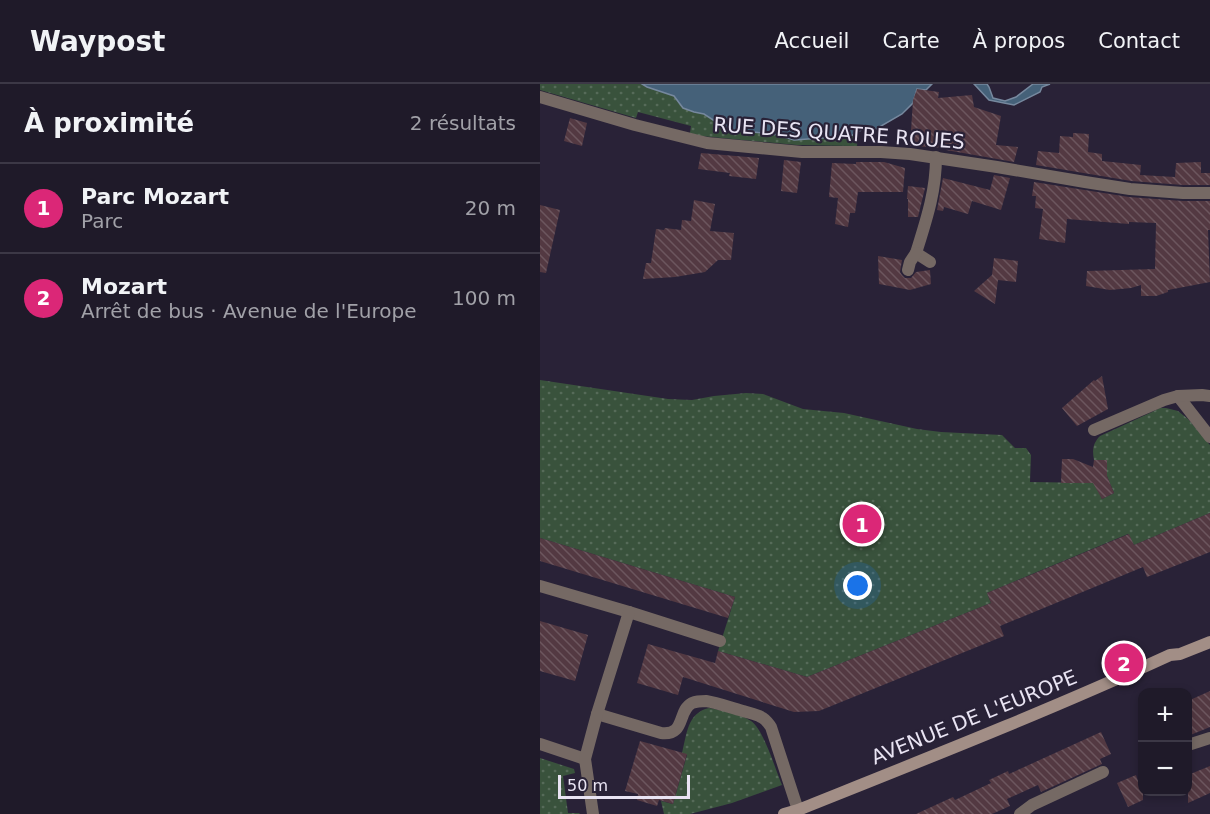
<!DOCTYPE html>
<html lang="fr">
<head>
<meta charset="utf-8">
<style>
  :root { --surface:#1f1a29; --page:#272331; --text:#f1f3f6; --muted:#a1a1a8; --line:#3c3846; --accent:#db2777 }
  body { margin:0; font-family:"DejaVu Sans",sans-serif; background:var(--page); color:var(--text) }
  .controls { position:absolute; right:18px; bottom:18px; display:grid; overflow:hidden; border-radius:12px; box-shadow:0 3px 9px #0003 }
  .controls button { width:54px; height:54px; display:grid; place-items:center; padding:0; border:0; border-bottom:2px solid var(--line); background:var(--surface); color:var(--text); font:30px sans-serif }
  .scale { position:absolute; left:18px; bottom:15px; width:132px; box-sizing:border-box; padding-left:6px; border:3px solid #e9e4f3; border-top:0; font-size:16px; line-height:21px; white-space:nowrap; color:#e9e4f3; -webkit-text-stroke:4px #292237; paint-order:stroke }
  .you { position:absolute; left:318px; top:502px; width:21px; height:21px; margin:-15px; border:4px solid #fff; border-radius:50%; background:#1a73e8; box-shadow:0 0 0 9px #1a73e833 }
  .badge { display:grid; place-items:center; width:39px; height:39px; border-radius:50%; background:var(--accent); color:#fff; font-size:20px; font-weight:700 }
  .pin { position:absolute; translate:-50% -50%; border:3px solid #fff; box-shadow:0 2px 6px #0006 }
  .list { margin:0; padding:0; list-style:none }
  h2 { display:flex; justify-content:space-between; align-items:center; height:78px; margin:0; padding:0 24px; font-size:26px }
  h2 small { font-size:20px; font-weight:400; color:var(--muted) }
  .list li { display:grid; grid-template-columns:39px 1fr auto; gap:18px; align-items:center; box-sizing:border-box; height:90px; padding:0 24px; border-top:2px solid var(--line) }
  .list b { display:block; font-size:22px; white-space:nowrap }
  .list p { margin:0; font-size:20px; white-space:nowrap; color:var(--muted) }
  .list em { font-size:20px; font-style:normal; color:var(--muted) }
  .map { position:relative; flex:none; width:670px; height:730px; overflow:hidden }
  header { display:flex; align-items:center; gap:36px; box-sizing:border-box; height:84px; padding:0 30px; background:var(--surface); border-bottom:2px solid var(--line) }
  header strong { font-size:28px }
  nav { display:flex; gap:33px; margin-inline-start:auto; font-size:21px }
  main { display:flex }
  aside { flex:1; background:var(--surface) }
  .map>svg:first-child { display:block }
</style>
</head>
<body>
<header>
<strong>Waypost</strong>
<nav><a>Accueil</a><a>Carte</a><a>À propos</a><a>Contact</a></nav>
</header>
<main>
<aside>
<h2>À proximité<small>2 résultats</small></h2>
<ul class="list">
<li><span class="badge">1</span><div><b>Parc Mozart</b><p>Parc</p></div><em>20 m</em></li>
<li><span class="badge">2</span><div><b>Mozart</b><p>Arrêt de bus · Avenue de l'Europe</p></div><em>100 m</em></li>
</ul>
</aside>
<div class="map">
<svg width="670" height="730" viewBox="0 0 670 730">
  <defs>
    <pattern id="grass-dots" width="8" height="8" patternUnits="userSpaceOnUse" patternTransform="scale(1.5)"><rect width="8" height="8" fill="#39523c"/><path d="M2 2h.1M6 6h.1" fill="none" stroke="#566b59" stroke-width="1.8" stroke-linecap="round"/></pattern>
    <pattern id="building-back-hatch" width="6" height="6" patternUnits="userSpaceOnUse" patternTransform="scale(1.5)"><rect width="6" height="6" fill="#533942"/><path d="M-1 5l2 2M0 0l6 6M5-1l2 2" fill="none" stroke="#6c565e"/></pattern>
  </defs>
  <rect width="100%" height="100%" fill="#292237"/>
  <g fill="url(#grass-dots)">
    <path d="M0,0h102l5,3 27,9 9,12 11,4 10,2 23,15 51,6 17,5 56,-4 7,-4 -1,14h-3l-57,-1 -96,-9 -11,-3 1,-7 -53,-14 -2,6 -96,-28z"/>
    <path d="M0,296l128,19 24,1 22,-4 32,-3 17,1 40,15 41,4 73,16 24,3 61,3 13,13h11l5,7 -1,27 65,1 7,16 12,-6 -7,-17v-16h-13c-2,-10 -1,-17 6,-24l52,-24 8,-4h6l12,3 10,8 22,26v68l-76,32 -6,-11 -141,59 4,10 -184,74 -89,-26 17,-54 -195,-59z"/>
    <path d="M169,624c11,2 32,6 42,13 13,9 24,48 31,64l-50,18 -42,11h-26l-3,-13 12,3 14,-49 -5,-2c5,-19 5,-40 27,-45z"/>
    <path d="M0,674l34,11 1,4 -12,3 5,37h11l1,1h-40z"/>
  </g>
  <g fill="#456179" stroke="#76889e" stroke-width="1.5">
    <path d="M102,0h290l-6,6 -9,-1 -4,14 -11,11 -26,15 -15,1 -10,6 -57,4 -16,-5 -51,-6 -23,-15 -10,-2 -11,-4 -9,-12 -27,-9z"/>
    <path d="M434,0h13l2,3 4,11 12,3 11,-4 17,-13h17l-8,3 -2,5 -26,13 -25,-5z"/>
  </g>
  <g fill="url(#building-back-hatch)">
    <path d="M377,5l22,3 -1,6 34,-3 2,12 27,9 -5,29 22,2 -4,15 -68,-12 1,-2 -37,-2 3,-46z"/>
    <path d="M30,34l17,5 -5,23 -18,-5z"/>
    <path d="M533,49l16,1 -1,18 14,2v7l39,4 -1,10 35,2 1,-14 25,-1v11h9v12h-27l-52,-4 -95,-16 2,-14 21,2 1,-17 13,1z"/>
    <path d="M161,69l58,5 -3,21 -27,-3 1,-3 -32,-4z"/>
    <path d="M244,76l17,2 -4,31 -16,-2z"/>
    <path d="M316,78h28l21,6 -2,24h-45l-3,21h-5l-2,14 -13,-3 3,-26 -9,-1 3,-34 24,1z"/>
    <path d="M454,91l16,3 -9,32 -29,-9 -4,13 -24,-7 -1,4 -6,-1 6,-32 47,12z"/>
    <path d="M494,98l95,15 54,4h27v29h-2l2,52 -42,8v2l-12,4h-15v-11l-10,3 -21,2 -24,-4 1,-15 68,-2 1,-46 -27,-1v2l-62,-5 -2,24 -26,-4 4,-30 -8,-1 1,-12h-4z"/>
    <path d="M368,102l17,2 -7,29h-10v-18h-1z"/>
    <path d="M154,116l21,4 -5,27 24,2 -3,27h-13l-13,12 -30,5 -32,2 3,-16h5l5,-34 8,1 1,-2 16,2 1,-10 9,1z"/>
    <path d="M0,121l20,5 -14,63 -6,-1z"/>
    <path d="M338,172l24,4 -2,12 2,3 3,3h6l5,-6 14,-2 1,14 -21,6 -31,-6z"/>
    <path d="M454,174l24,3 -2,21 -18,-2 -3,24 -21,-13 18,-16z"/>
    <path d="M562,292l6,33 -31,17 -15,-18 32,-28 1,1z"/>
    <path d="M522,375h11l20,8 1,-7h13v16l7,17 -12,6 -9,-16h-32z"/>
    <path d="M670,429v39l-63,25 -4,-10 -143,59 4,10 -185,75 -25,1 -111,-35 -5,18 -41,-12 11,-39 67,19 3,-12 89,26 184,-74 -4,-10 142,-59 5,11z"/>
    <path d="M0,454l195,59 -7,21 -188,-57z"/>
    <path d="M0,537l48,14 -13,46 -35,-10z"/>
    <path d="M670,607v36l-22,9v-25l4,-2 -2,-4 2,-1 -2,-4z"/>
    <path d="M561,648l10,22 -11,5 2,5 -61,28 -3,-7 -31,14 3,7 -18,8h-76l37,-17 2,3 36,-17 -2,-3 19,-9 1,3z"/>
    <path d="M100,657l47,13 -14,50 -14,-4 -2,6 -20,-6 1,-6 -13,-3z"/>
    <path d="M670,682v27l-22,10v-28z"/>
    <path d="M596,691l2,6 5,-2v21l-15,7 -11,-24z"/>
  </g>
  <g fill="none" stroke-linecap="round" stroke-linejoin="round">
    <g stroke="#756964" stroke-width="12">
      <path d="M0,13l95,28 72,18 95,9h79l29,2 87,13 88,15 45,7 53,4h27"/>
      <path d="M390,178l-14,-9c10,-32 20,-61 20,-96"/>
      <path d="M368,186l2,-8 6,-9"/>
      <path d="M638,312l32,41"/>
      <path d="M554,346l70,-30 14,-4 24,-1 8,1"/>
      <path d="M0,502l89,26 91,29"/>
      <path d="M57,630l64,19c25,3 16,-22 31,-30 5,-2 10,-2 14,-2 13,2 25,7 37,10 6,2 13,3 18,6 5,2 7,6 10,10l27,83"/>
      <path d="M0,660l45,15"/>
      <path d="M648,661l22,-7"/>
      <path d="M53,730l-8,-55 12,-45 32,-102"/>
      <path d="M480,730l12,-9 71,-33"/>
    </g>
    <path stroke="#a28e86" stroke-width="12" d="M244,730l14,-4c125,-50 250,-99 372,-155l10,-1 30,-12"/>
  </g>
  <g text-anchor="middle" stroke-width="4.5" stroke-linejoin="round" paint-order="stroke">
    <g font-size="20" fill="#e9e4f3" stroke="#292237">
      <text transform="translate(299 49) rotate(4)" y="7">RUE DES QUATRE ROUES</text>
      <text transform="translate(434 633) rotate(-22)" y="7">AVENUE DE L'EUROPE</text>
    </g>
  </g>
</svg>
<div class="controls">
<button>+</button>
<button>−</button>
</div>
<div class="scale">50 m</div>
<div class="you"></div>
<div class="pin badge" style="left:322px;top:440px">1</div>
<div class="pin badge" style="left:584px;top:579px">2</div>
</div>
</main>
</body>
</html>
